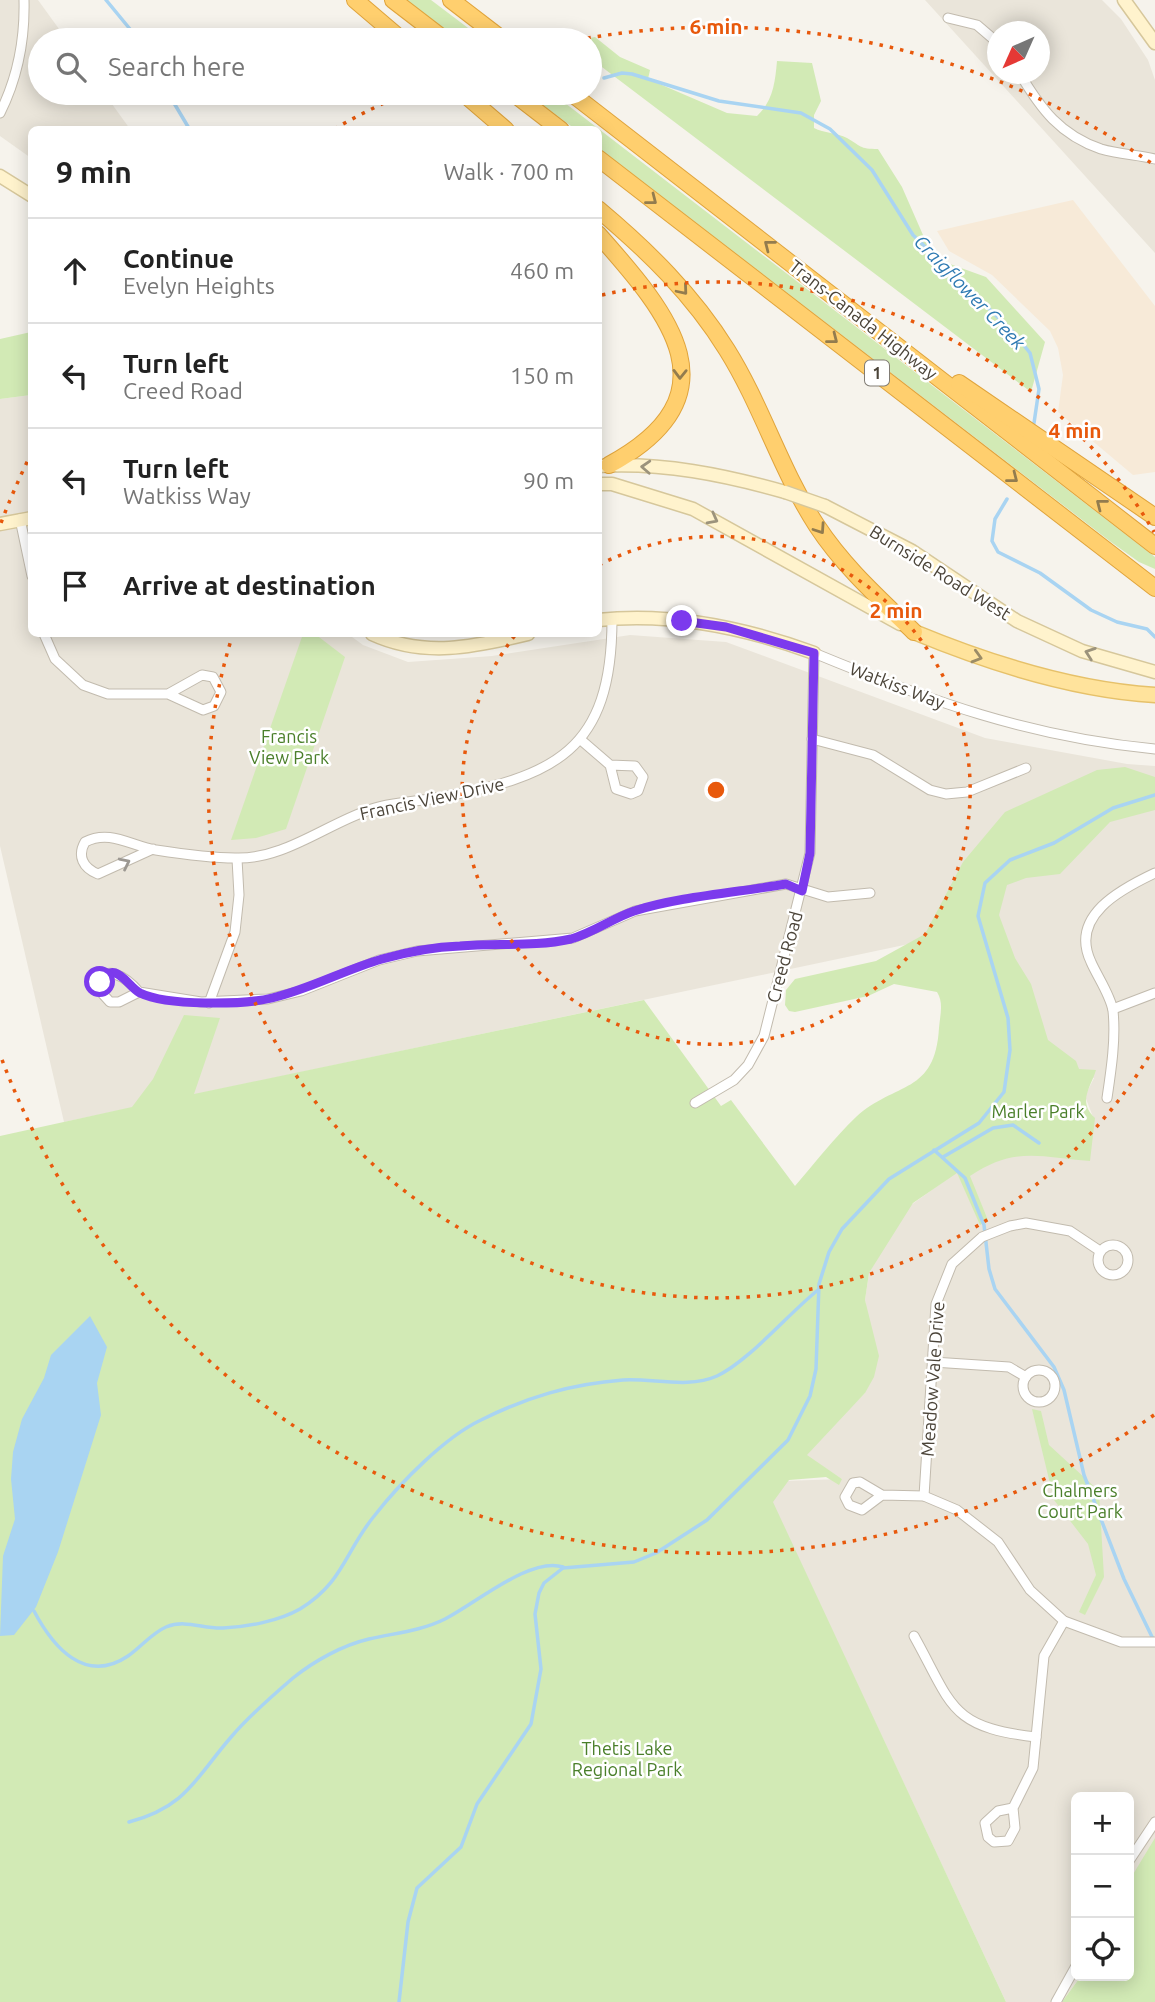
<!DOCTYPE html>
<html lang="en">
<head>
<meta charset="utf-8">
<style>
  :root { --surface:#fff; --page:#f6f6f6; --text:#222; --muted:#767676; --line:#e0e0e0 }
  body { margin:0; font-family:Ubuntu,sans-serif; background:var(--page); color:var(--text) }
  .controls { position:absolute; right:21px; bottom:21px; display:grid; overflow:hidden; border-radius:10px; box-shadow:0 4px 18px #0003 }
  .controls button { width:63px; height:63px; display:grid; place-items:center; padding:0; border:0; border-bottom:2px solid var(--line); background:var(--surface); color:var(--text); font:35px sans-serif }
  .compass { position:absolute; left:987px; top:21px; width:63px; height:63px; border-radius:50%; background:var(--surface); box-shadow:0 4px 18px #0003; rotate:225deg }
  .stop { position:absolute; width:21px; height:21px; margin:-16px; border:5px solid #7c3aed; border-radius:50%; background:#fff }
  .stop.end { background:#7c3aed; border-color:#fff; box-shadow:0 2px 7px #0008 }
  .list { margin:0; padding:0; list-style:none }
  h2 { display:flex; justify-content:space-between; align-items:center; height:91px; margin:0; padding:0 28px; font-size:30px }
  h2 small { font-size:23px; font-weight:400; color:var(--muted) }
  .list li { display:grid; grid-template-columns:46px 1fr auto; gap:21px; align-items:center; box-sizing:border-box; height:105px; padding:0 28px; border-top:2px solid var(--line) }
  .list b { display:block; font-size:26px; white-space:nowrap }
  .list p { margin:0; font-size:23px; white-space:nowrap; color:var(--muted) }
  .list em { font-size:23px; font-style:normal; color:var(--muted) }
  .icon { flex:none; width:38px; height:38px; fill:none; stroke:currentColor; stroke-width:2; stroke-linecap:round; stroke-linejoin:round }
  .map { position:relative; flex:none; width:1155px; height:2002px; overflow:hidden }
  .search { position:absolute; background:var(--surface); box-shadow:0 4px 18px #0003; left:28px; top:28px; width:574px; height:77px; display:flex; align-items:center; gap:18px; box-sizing:border-box; padding:0 24px; border-radius:38px; color:var(--muted); font-size:26px }
  .panel { position:absolute; background:var(--surface); box-shadow:0 4px 18px #0003; left:28px; top:126px; width:574px; height:511px; border-radius:10px }
  .map>svg:first-child { display:block }
</style>
</head>
<body>
<div class="map">
<svg width="1155" height="2002" viewBox="0 0 1155 2002">
  <rect width="100%" height="100%" fill="#f6f3ec"/>
  <g fill="#eae5da" fill-rule="evenodd">
    <path d="M0,0h38l29,40h-27v53h64l26,36 -98,1 -1,28 -31,-22z"/>
    <path d="M925,0h177l19,19 27,41 7,20v173zM998,32h42v42h-42z"/>
    <path d="M31,395l1,239h316l15,11 45,17 84,-6 138,-21 96,7 259,96 142,26 28,2v1079l-26,36v-84h-53v179h5l-19,26h-56l-237,-507 14,-14 59,-2 -38,-25 61,-61 3,-73 -3,-20 4,-27 35,-63 53,-38 23,52 8,-4 -19,-44 34,-22 90,-37 -8,-21 9,-18 -85,-10 -29,-139 -916,193 -64,-276v-447z"/>
  </g>
  <path fill="#f7ead8" d="M1073,200l82,106v166l-22,3 -75,-63 5,-37 -5,-27 -8,-17 -58,-56 -43,-24 -12,-20z"/>
  <g fill="#d2eab5">
    <path d="M407,0h24l53,40h-25z"/>
    <path d="M595,37l25,20 30,13 -2,9 79,34 30,3c16,-15 18,-33 20,-55l35,2 9,38 -7,14v13c10,5 23,5 33,10 14,8 12,11 31,11l24,38 21,48 12,17 15,12 36,13 59,65 -14,50 -441,-334v-18h-10z"/>
    <path d="M527,93h25l603,464v12l-16,-7 -28,-20 -512,-394 -1,-18 -23,-1z"/>
    <path d="M31,332v63l-31,4v-60z"/>
    <path d="M303,634h12l30,23 -59,172 -30,9 -25,2z"/>
    <path d="M1125,767l30,10v33l-45,12 -50,52 -34,4 -19,7 -8,30 16,43 16,26 17,56 28,21 3,8 17,1c-5,17 -19,32 -1,48l-5,43c-51,-4 -75,-15 -120,15l18,44 -8,5 -23,-52 -44,30 -44,70 -4,27 14,56 -5,21 -9,16 -58,62 35,24 -3,6 -13,-8 -37,3 -16,22 233,500h-1006v-866l132,-29 21,-28 31,-64 36,3 -26,76 450,-94 77,106 10,-6 64,86c20,-23 39,-48 61,-69 40,-36 79,-22 83,-89 1,-13 5,-25 -2,-36l-43,-8 -26,12 -73,16 -6,-1 -4,-6 1,-15 9,-11 81,-18 49,-27 38,-72 42,-50 92,-42z"/>
    <path d="M1032,1409l9,2 8,34 50,46 5,86 -19,38 -6,-3 17,-37 -8,-31 -34,-44z"/>
    <path d="M1155,1838v164h-93l19,-26h48v-95z"/>
  </g>
  <path fill="#a9d4f2" d="M90,1316l17,31 -10,36 4,32 -43,137 -22,55 -22,28 -14,1 3,-80 12,-37 -4,-40 2,-27 9,-33 22,-41 7,-23z"/>
  <g fill="none" stroke-linecap="round" stroke-linejoin="round">
    <g stroke="#a9d4f2" stroke-width="3.5">
      <path d="M106,0l33,40"/>
      <path d="M604,78l18,-5 10,1 87,27 82,12 29,16 42,41 41,65 101,98 16,20 9,36 -5,34"/>
      <path d="M168,93l22,37"/>
      <path d="M1007,499l-12,20 -3,22 6,11 42,21 51,37 26,12 30,7 8,8"/>
      <path d="M934,1150l31,28 19,47 5,44 6,20 59,78 10,23 20,85 40,104 30,62"/>
      <path d="M943,1157l50,-29 20,-3 26,18"/>
      <path d="M34,1611c19,36 51,74 94,45 13,-9 24,-23 38,-29 20,-8 37,2 57,1 24,-1 56,-7 77,-19 44,-27 45,-58 75,-94 25,-32 70,-78 106,-95 46,-23 90,-36 142,-40 30,-2 65,9 94,-4 32,-15 72,-63 101,-86"/>
      <path d="M129,1822c58,-15 67,-45 103,-86 18,-21 40,-40 61,-58 21,-17 50,-33 76,-39 26,-6 52,-8 76,-20 30,-15 86,-63 118,-52"/>
      <path d="M399,2002l9,-80 9,-34 44,-41 16,-43 54,-80 10,-55 -6,-55 4,-21 5,-10 19,-15 71,-6 22,-9 51,-33 81,-80 22,-44 6,-27 3,-85 10,-32 13,-23 47,-50 90,-56 25,-31 6,-42 -2,-32 -30,-102 7,-33 25,-23 44,-17 59,-35 42,-13"/>
    </g>
    <defs>
      <g id="street">
        <path d="M948,18l29,7 21,18"/>
        <path d="M1020,74c21,35 40,61 81,75 17,5 37,6 54,10"/>
        <path d="M0,113c18,-36 25,-73 24,-113"/>
        <path d="M20,519l12,57"/>
        <path d="M44,634l11,25 28,26 25,9h60l35,16 11,-4 7,-14 -8,-15 -11,-2 -34,19"/>
        <path d="M812,739l61,16 57,35 16,4 21,-2 59,-24"/>
        <path d="M581,740l29,25 6,24 15,5 7,-3 5,-14 -8,-11 -25,-1"/>
        <path d="M153,849l-55,25c-15,-6 -21,-18 -13,-32 25,-13 46,4 71,8 26,4 53,8 79,8 48,2 90,-33 134,-48 20,-8 46,-8 67,-12 119,-21 176,-47 176,-179"/>
        <path d="M139,992c-11,-13 -39,-34 -39,-1l10,11h9l20,-10 62,10 67,-3 33,-8 78,-31 38,-9 156,-13 62,-27 151,-27 42,13 42,-4"/>
        <path d="M209,1003l26,-71 4,-37 -2,-36"/>
        <path d="M1113,1009l42,-16"/>
        <path d="M1107,1098c4,-27 9,-59 6,-87 -2,-15 -16,-35 -22,-49 -22,-46 30,-73 64,-89"/>
        <path d="M695,1103l39,-23 14,-15 16,-29 46,-183 4,-200c116,48 215,84 341,96"/>
        <circle cx="1113" cy="1260" r="15"/>
        <path d="M933,1362l76,5 17,10"/>
        <circle cx="1039" cy="1386" r="16"/>
        <path d="M882,1495l-20,15 -13,-5 -4,-8 8,-14 7,-1 22,13 42,1 33,14 41,32 32,48 34,31 57,21h34"/>
        <path d="M924,1496l12,-192 16,-40 30,-27 28,-11 16,-3 44,8 30,20"/>
        <path d="M914,1636c39,70 35,91 122,101"/>
        <path d="M1013,1808l-15,3 -13,12 3,14 6,5 14,-1 7,-13 -2,-20 20,-40 11,-112 20,-35"/>
        <path d="M1129,1861l26,-39"/>
        <path d="M1056,2002l20,-36"/>
      </g>
      <g id="secondary">
        <path d="M1124,0l31,43"/>
        <path d="M0,176l32,20"/>
        <path d="M598,466c64,-4 127,9 187,26"/>
        <path d="M598,484h14l81,25 207,115"/>
        <path d="M825,506l87,45 105,70 65,30 73,21"/>
        <path d="M0,524l32,-6"/>
        <path d="M598,620c73,-8 148,8 216,33"/>
        <path d="M372,634c52,24 102,13 156,0"/>
      </g>
      <path id="primary" d="M914,632c75,31 159,58 241,63"/>
      <g id="highway">
        <path d="M355,0l47,40"/>
        <path d="M393,0l52,40"/>
        <path d="M451,0l52,40"/>
        <path d="M463,93l43,37"/>
        <path d="M513,93l48,37"/>
        <path d="M571,93l584,453"/>
        <path d="M598,158l557,430"/>
        <path d="M598,209c50,42 95,86 129,141 35,56 54,121 90,176 27,41 62,72 97,106"/>
        <path d="M598,234c72,81 140,161 11,231"/>
        <path d="M959,383l196,134"/>
      </g>
    </defs>
    <use href="#street" stroke="#c2bbae" stroke-width="11"/>
    <use href="#secondary" stroke="#d6c79b" stroke-width="15"/>
    <use href="#primary" stroke="#e6c16a" stroke-width="17"/>
    <use href="#highway" stroke="#e0a43c" stroke-width="18"/>
    <use href="#street" stroke="#fff" stroke-width="9"/>
    <use href="#secondary" stroke="#fff3cd" stroke-width="12"/>
    <use href="#primary" stroke="#ffe39c" stroke-width="14"/>
    <use href="#highway" stroke="#ffcf6e" stroke-width="16"/>
    <defs>
      <path id="secondary-bridge" d="M785,492l40,14"/>
    </defs>
    <use href="#secondary-bridge" stroke="#d6c79b" stroke-width="15" stroke-linecap="butt"/>
    <use href="#secondary-bridge" stroke="#fff3cd" stroke-width="12"/>
  </g>
  <defs><path id="oneway-chevron" d="M-2-3.5L2.5 0L-2 3.5" fill="none" stroke-width="1.6" stroke-linecap="round" stroke-linejoin="round" transform="scale(1.75)"/></defs>
  <g stroke="#937c4e">
    <use href="#oneway-chevron" transform="translate(652 200) rotate(38)"/>
    <use href="#oneway-chevron" transform="translate(769 245) rotate(-142)"/>
    <use href="#oneway-chevron" transform="translate(683 290) rotate(50)"/>
    <use href="#oneway-chevron" transform="translate(833 339) rotate(38)"/>
    <use href="#oneway-chevron" transform="translate(680 374) rotate(91)"/>
    <use href="#oneway-chevron" transform="translate(1013 478) rotate(38)"/>
    <use href="#oneway-chevron" transform="translate(1101 504) rotate(-142)"/>
    <use href="#oneway-chevron" transform="translate(820 529) rotate(56)"/>
  </g>
  <g stroke="#9c937c">
    <use href="#oneway-chevron" transform="translate(646 467) rotate(-177)"/>
    <use href="#oneway-chevron" transform="translate(713 519) rotate(28)"/>
    <use href="#oneway-chevron" transform="translate(1090 653) rotate(-161)"/>
  </g>
  <use stroke="#9c8c66" href="#oneway-chevron" transform="translate(977 657) rotate(16)"/>
  <use stroke="#9c9892" href="#oneway-chevron" transform="translate(125 863) rotate(-26)"/>
  <g fill="none" stroke-linecap="round" stroke-linejoin="round">
    <path stroke="#7c3aed" stroke-width="9" d="M100,982c15,-24 27,4 40,11 27,13 103,12 132,5 38,-9 72,-28 110,-39 25,-7 52,-12 78,-13 37,-3 75,1 111,-7 22,-6 42,-21 63,-28 42,-14 106,-19 152,-27l16,7 8,-38 4,-200 -88,-26 -44,-6"/>
  </g>
  <g fill="none" stroke="#e8590c" stroke-width="3.5" stroke-dasharray="3.5 7">
    <path d="M599 565A254 254 0 1 1 516 634"/>
    <path d="M1154 1048A508 508 0 0 1 232 637M602 295A508 508 0 0 1 1154 532"/>
    <path d="M1154 1415A763 763 0 0 1 1 1057M1 523A763 763 0 0 1 30 456M334 129A763 763 0 0 1 406 93M577 40A763 763 0 0 1 1154 165"/>
  </g>
  <g text-anchor="middle" stroke-width="5" stroke-linejoin="round" paint-order="stroke">
    <rect fill="#fff" stroke="#817c74" stroke-width="2" x="865" y="360.5" width="24" height="25" rx="5"/>
    <g font-size="16" font-weight="bold" fill="#4b4439">
      <text x="877" y="379">1</text>
    </g>
    <g font-size="18" fill="#4b4439" stroke="#fff">
      <text transform="translate(863 320) rotate(38)" y="6">Trans-Canada Highway</text>
      <text transform="translate(940 573) rotate(32)" y="6">Burnside Road West</text>
      <text transform="translate(897 686) rotate(21)" y="6">Watkiss Way</text>
      <text transform="translate(432 799) rotate(-12)" y="6">Francis View Drive</text>
      <text transform="translate(785 957) rotate(-75)" y="6">Creed Road</text>
      <text transform="translate(933 1379) rotate(-86)" y="6">Meadow Vale Drive</text>
    </g>
    <g font-size="18" fill="#4a7f2a" stroke="#fff">
      <text x="289" y="743">Francis<tspan x="289" dy="21">View Park</tspan></text>
      <text x="1038" y="1118">Marler Park</text>
      <text x="1080" y="1497">Chalmers<tspan x="1080" dy="21">Court Park</tspan></text>
      <text x="627" y="1755">Thetis Lake<tspan x="627" dy="21">Regional Park</tspan></text>
    </g>
    <g font-size="19" font-style="italic" fill="#2e7ab2" stroke="#fff">
      <text transform="translate(970 292) rotate(46)" y="7">Craigflower Creek</text>
    </g>
  </g>
  <circle cx="716" cy="790" r="10" fill="#e8590c" stroke="#fff" stroke-width="3.5"/>
  <g font-size="21" text-anchor="middle" font-weight="bold" fill="#e8590c" stroke="#fff" stroke-width="5" stroke-linejoin="round" paint-order="stroke">
    <text x="716" y="34">6 min</text>
    <text x="1075" y="438">4 min</text>
    <text x="896" y="618">2 min</text>
  </g>
</svg>
<div class="controls">
<button>+</button>
<button>−</button>
<button><svg class="icon" aria-label="locate" viewBox="0 0 24 24"><circle cx="12" cy="12" r="6"/><path d="M12 2v4M12 18v4M2 12h4M18 12h4"/></svg></button>
</div>
<svg class="compass" viewBox="-18 -18 36 36"><path d="M0-13l5 13h-10z" fill="#e53935"/><path d="M0 13l5-13h-10z" fill="#767676"/></svg>
<div class="stop" style="left:100px;top:982px"></div>
<div class="stop end" style="left:682px;top:621px"></div>
<div class="search"><svg class="icon" aria-label="search" viewBox="0 0 24 24"><circle cx="10" cy="10" r="6"/><path d="M15 15l6 6"/></svg>Search here</div>
<section class="panel">
<h2>9 min<small>Walk · 700 m</small></h2>
<ul class="list">
<li><svg class="icon" aria-label="ahead" viewBox="0 0 24 24"><path d="M12 20V5M6 11l6-6 6 6"/></svg><div><b>Continue</b><p>Evelyn Heights</p></div><em>460 m</em></li>
<li><svg class="icon" aria-label="left" viewBox="0 0 24 24"><path d="M17 20v-9H6M10 6l-5 5 5 5"/></svg><div><b>Turn left</b><p>Creed Road</p></div><em>150 m</em></li>
<li><svg class="icon" aria-label="left" viewBox="0 0 24 24"><path d="M17 20v-9H6M10 6l-5 5 5 5"/></svg><div><b>Turn left</b><p>Watkiss Way</p></div><em>90 m</em></li>
<li><svg class="icon" aria-label="arrive" viewBox="0 0 24 24"><path d="M6 21V4h12l-3 4 3 4H6"/></svg><div><b>Arrive at destination</b></div></li>
</ul>
</section>
</div>
</body>
</html>
